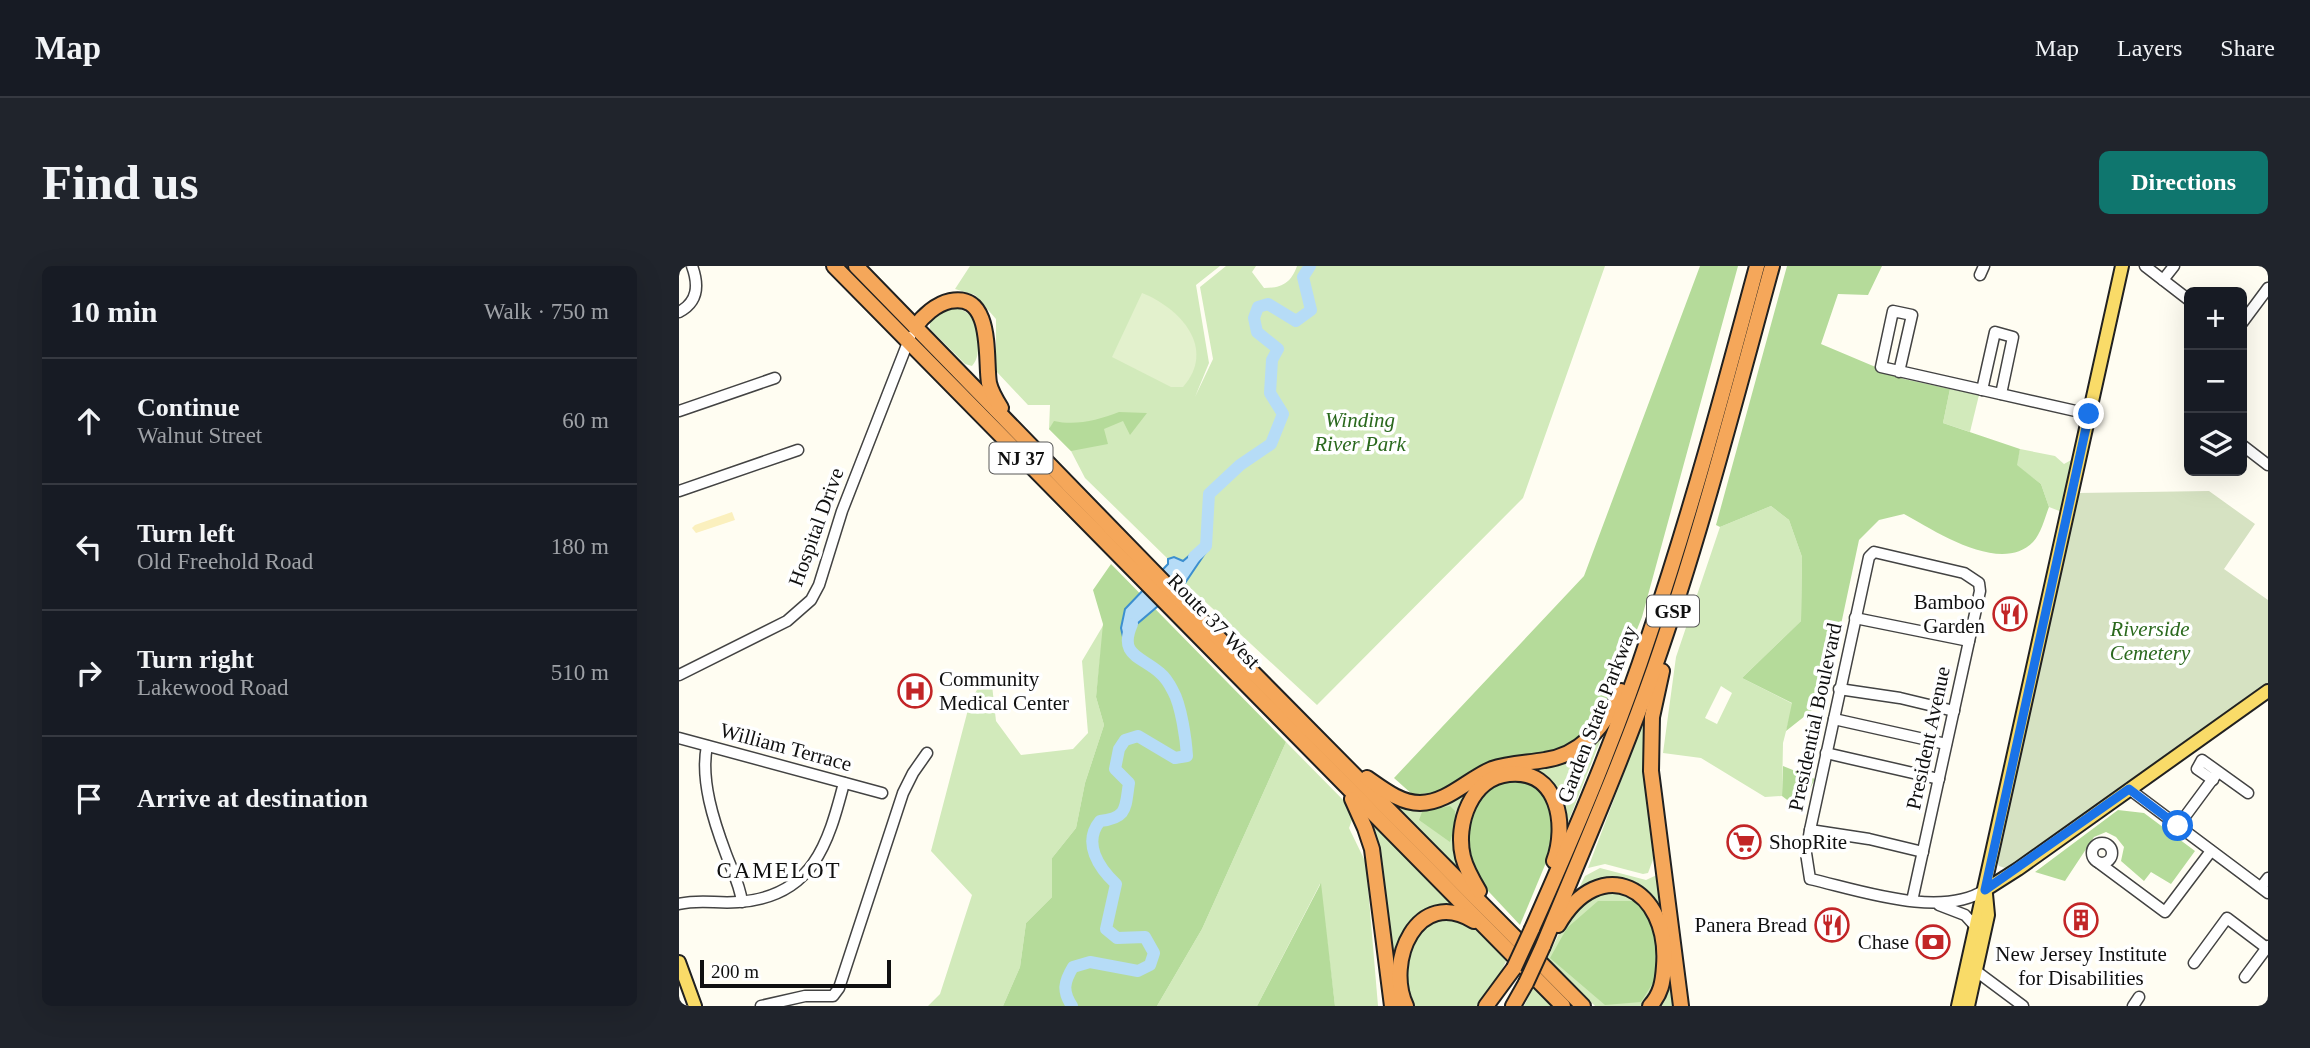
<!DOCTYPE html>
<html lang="en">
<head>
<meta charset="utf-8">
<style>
  :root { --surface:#171b24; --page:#20242c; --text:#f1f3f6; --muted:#9ea1a6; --line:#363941; --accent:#0f766e }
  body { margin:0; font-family:Georgia,serif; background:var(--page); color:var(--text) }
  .controls { position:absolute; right:21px; top:21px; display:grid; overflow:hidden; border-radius:10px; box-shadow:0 7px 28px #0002 }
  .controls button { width:63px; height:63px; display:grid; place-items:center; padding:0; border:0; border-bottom:2px solid var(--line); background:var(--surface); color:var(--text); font:35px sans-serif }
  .scale { position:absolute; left:21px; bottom:18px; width:191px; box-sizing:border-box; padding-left:7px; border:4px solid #101010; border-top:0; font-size:19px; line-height:24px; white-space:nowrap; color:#101010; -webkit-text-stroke:5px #fff; paint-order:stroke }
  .stop { position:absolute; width:21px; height:21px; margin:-16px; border:5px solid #1a73e8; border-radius:50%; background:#fff }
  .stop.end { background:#1a73e8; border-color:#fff; box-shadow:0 2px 7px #0008 }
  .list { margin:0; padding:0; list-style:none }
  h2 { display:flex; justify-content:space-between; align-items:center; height:91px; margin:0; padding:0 28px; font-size:30px }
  h2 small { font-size:23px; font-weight:400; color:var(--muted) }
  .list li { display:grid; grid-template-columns:46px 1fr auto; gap:21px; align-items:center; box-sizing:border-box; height:126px; padding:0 28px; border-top:2px solid var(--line) }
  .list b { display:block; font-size:26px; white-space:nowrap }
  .list p { margin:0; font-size:23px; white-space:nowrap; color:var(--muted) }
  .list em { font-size:23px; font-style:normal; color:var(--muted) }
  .icon { flex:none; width:38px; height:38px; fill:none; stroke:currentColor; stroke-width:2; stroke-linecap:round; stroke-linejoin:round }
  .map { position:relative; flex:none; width:1589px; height:740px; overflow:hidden; border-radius:10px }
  header { display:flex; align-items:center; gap:42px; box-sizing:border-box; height:98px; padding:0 35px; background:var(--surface); border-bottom:2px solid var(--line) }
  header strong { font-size:33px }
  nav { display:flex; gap:38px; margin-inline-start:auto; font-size:24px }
  .intro { display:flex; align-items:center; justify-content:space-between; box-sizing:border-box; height:168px; padding:0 42px }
  h1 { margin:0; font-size:49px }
  .button { padding:18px 32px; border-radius:10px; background:var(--accent); color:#fff; font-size:24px; font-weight:700 }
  main { display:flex; gap:42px; padding:0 42px }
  aside { flex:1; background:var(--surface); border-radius:10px; box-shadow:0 7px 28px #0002 }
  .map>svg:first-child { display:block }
</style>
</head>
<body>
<header>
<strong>Map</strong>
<nav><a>Map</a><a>Layers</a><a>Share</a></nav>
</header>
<div class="intro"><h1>Find us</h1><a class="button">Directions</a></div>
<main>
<aside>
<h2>10 min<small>Walk · 750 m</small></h2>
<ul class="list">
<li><svg class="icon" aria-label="ahead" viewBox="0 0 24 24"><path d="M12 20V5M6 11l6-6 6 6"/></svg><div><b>Continue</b><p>Walnut Street</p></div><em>60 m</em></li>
<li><svg class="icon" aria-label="left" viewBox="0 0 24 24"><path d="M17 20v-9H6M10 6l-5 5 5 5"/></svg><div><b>Turn left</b><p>Old Freehold Road</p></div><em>180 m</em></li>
<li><svg class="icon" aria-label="right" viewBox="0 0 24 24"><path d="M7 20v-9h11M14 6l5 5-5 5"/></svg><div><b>Turn right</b><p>Lakewood Road</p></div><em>510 m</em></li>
<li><svg class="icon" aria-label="arrive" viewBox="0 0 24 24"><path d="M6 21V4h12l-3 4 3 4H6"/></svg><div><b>Arrive at destination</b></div></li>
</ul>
</aside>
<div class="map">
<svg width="1589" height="740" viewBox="0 0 1589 740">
  <rect width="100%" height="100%" fill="#fffdf2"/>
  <g fill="#d2eabb" fill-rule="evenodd">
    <path d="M291,0h250l-24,19 13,78 -14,34 18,-38 -13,-72 26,-21h30l-4,6 12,16c18,0 27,-5 33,-22h308l-82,232 -206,207 -132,-122 23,-34 -4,-6 -21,18 -9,-4 -6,2 -83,-81 -14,-27 -22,-22 1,-24h-22l-32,-34v-52l-21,-24 -20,-6z"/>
    <path d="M270,42c23,-1 29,16 29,35 0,9 0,16 -6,23l-7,-2 -35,-35v-8l9,-9z"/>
    <path d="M1271,123l29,6 -9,37 -27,-9z"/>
    <path d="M1341,183l35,7 9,8 9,-5 -11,53 -13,-5 -8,-23 -25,-19z"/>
    <path d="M1092,240l18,14 13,37 -1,64 -59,57 51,26 -10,39 -1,53 -17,1 -64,-39 -38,-5 13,-96 44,-130zM1042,420l11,7 -15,31 -12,-6z"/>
    <path d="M425,358l-8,73 8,28 -19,58 -9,45 -24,30v39l-26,26 -6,44 -17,39h-75l12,-12 32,-99 -41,-44 39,-149 12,-21 10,4 4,36 25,34 52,-6 15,-16 -6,-72z"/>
    <path d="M970,441l8,142 -9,24 -5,1 -38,-10 -17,4z"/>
    <path d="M926,463l-40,101 -104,41 -73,-74 19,7z"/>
    <path d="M607,476l69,70 -6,16 17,35 12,143h-43l-15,-122 -63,122h-100l45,-77z"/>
    <path d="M689,552l95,93 -46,7 -21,88 -22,-167z"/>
    <path d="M921,602l46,12 13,-6 18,132h-22l13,-40 -31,-78 -61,6 9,-18z"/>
    <path d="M933,623l27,9 20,37 -2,53 -13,18h-49l-48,-47 17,-36 26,-28z"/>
    <path d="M753,652l36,2 40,37 -18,38 -8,11h-71l-8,-20 7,-44z"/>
    <path d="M855,720l21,20h-31z"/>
  </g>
  <g fill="#b5db9a">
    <path d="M1021,0h38l-96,351 -35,87 -20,30 -30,18 -61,9 -58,31 -25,3 -19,-17 190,-202z"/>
    <path d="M1108,0h95l-14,29 -30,-1 -17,50 83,35 46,10 -7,34 77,26 -3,16 24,19 8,23c-4,10 -8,27 -16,35 -32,33 -98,-11 -129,-28l-25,6 -20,20 -33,155 -16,17 -24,19 6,-28 -50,-25 59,-57 1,-64 -13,-37 -18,-14 -51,21 -4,-2z"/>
    <path d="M440,146l28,1 -17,22 -7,-14 -19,8 4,15 -37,7 -22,-22 5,-8c22,5 44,-1 65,-9z"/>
    <path d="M432,298l175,178 -84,187 -45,77h-154l17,-39 6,-44 26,-26v-39l24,-30 9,-45 19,-58 -8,-28 7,-73 -10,-34z"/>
    <path d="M1104,500l32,13 -16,30 -17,-13z"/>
    <path d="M829,513l18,2 14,7 10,13 5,40 -35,84 -45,-48 -10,-37 11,-41 14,-13z"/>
    <path d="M771,540l5,5v15l-5,16 -31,-22 3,-8z"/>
    <path d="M1439,544l26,3 51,38 -24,33 -20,-12 -7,9 -23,-20 3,-14 -8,-10 -10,-5 -12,5 -29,44 -30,-9z"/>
    <path d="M642,617l14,123h-78z"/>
    <path d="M919,635h40l17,26 1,51 -15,24 -36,3 -55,-47 17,-30z"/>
  </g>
  <path fill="#fbf0be" d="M53,246l3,8 -39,13 -4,-5 3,-3z"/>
  <path fill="#d6e2c2" d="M1530,225l46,33 -31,45 44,31v83l-260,186 -9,-3 -2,-4 81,-369z"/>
  <path fill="#e3f1cd" d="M463,27c38,15 75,55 41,94h-12l-59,-30z"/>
  <path fill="#b6dcf7" stroke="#3c8fcf" stroke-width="2" d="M526,276l3,7 -23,34 -48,41 -6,12 -8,1 -2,-9 4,-19 43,-45v-5l6,-2 9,4z"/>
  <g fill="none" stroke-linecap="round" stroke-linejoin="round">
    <g stroke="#b6dcf7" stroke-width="12">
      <path d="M515,291l12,-11 3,-52 31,-29 31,-21 12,-30 -13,-21 2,-33 6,-11 -21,-17 -3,-14 4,-11 10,-3 28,17 15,-11 -8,-33 7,-11"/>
      <path d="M393,740c-10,-15 -8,-24 1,-39l17,-5 48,9 12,-6 4,-12 -9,-16 -28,1 -11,-9 10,-45c-17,-16 -34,-41 -16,-63 28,-3 25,-13 29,-38l-14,-14 4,-20 6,-9 13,-4 37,22 12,-2c-1,-17 -6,-51 -14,-65 -3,-6 -8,-14 -13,-18 -19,-17 -42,-17 -28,-49"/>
    </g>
    <defs>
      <g id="minor">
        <path d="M1466,0l44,34"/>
        <path d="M1301,9l4,-9"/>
        <path d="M1484,14l11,-14"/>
        <path d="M0,46c19,-10 20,-27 13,-46"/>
        <path d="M1563,57l26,-35"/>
        <path d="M1220,106l13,-57 -19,-4 -12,56c69,16 139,31 208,47"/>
        <path d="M1303,124l13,-58 18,5 -12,57"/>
        <path d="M0,145l96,-33"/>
        <path d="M1563,179l26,20"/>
        <path d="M0,225l119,-41"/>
        <path d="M1176,352l114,23"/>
        <path d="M0,409l108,-54 24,-21 8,-15 23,-74 68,-174"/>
        <path d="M1160,423l61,9 54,13"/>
        <path d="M1155,453l112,25"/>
        <path d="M0,472l203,55"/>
        <path d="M28,480c-7,34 7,76 19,108 6,16 14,31 16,48"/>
        <path d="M1147,487l113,26"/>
        <path d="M1534,514l-16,-11 5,-9 46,33"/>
        <path d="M1450,523l139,104"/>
        <path d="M1499,560l37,-50"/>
        <path d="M1131,564l59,9 54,13"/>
        <circle cx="1423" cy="587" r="10"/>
        <path d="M1420,597l66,49 46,-61"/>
        <path d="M1582,621l7,-9"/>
        <path d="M1233,635l68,-310 -1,-8 -15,-10 -90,-21 -5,5 -59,273 -4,23 4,26c49,11 130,40 175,11"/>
        <path d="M0,638c21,-5 39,0 59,-2 75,-5 90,-58 106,-119"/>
        <path d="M1260,639l26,10 10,11"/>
        <path d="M1515,697l33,-45 41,31"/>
        <path d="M1297,705l47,35"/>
        <path d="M1566,711l23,-31"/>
        <path d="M82,740l44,-10h28l6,-8 64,-195 10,-20 14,-20"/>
        <path d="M1454,740l6,-9"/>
      </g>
      <g id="major">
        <path d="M1306,624l33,-21 250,-178"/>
        <path d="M0,696l16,44"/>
        <path d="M1279,740l164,-740"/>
        <path d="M1289,740l20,-91 -2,-21"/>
      </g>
      <g id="highway">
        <path d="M155,0l729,740"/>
        <path d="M177,0l327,336 400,404"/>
        <path d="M236,61c8,-11 21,-23 35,-26 44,-9 35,58 39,82 2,9 7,17 12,25"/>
        <path d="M983,405l-10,46 -1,54 30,235"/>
        <path d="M688,512c16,11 33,25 53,25 27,0 48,-24 72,-34 16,-6 36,-6 53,-9 37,-5 61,-36 76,-69"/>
        <path d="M673,533l13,29 7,21 20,157"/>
        <path d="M800,625c-6,-10 -13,-22 -16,-34 -8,-33 8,-79 46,-83 50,-5 58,52 45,87"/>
        <path d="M879,659c42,-73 112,-38 106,41 -1,16 -3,28 -14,40"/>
        <path d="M853,663c43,-97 85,-195 118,-296 41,-121 74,-244 107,-367"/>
        <path d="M864,680c38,-92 78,-183 111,-277 46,-132 81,-268 118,-403"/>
        <path d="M727,740c-21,-44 11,-120 68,-85"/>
        <path d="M807,740l28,-38"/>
        <path d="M834,740l13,-23"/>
      </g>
    </defs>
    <use href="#minor" stroke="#434343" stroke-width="13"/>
    <use href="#major" stroke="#212121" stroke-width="16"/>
    <use href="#highway" stroke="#212121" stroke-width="18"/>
    <use href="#minor" stroke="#fff" stroke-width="10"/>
    <use href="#major" stroke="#f9db68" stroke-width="12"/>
    <use href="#highway" stroke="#f5a75a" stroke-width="14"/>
    <defs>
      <g id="highway-bridge">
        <path d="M835,702l18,-39"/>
        <path d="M847,717l17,-37"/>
      </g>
    </defs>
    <use href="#highway-bridge" stroke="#212121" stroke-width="18" stroke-linecap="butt"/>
    <use href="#highway-bridge" stroke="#f5a75a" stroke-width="14"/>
  </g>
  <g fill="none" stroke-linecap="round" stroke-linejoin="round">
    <path stroke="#1a73e8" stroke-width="9" d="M1410,148l-104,476 144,-101 49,37"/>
  </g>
  <defs>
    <symbol id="restaurant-ring" viewBox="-11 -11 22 22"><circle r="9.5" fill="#fff" stroke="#c22527" stroke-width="1.5"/><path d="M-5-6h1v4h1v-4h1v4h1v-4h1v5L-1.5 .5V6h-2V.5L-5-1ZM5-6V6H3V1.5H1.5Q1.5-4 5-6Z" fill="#c22527"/></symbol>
    <symbol id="hospital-ring" viewBox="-11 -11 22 22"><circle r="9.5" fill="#fff" stroke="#c22527" stroke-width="1.5"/><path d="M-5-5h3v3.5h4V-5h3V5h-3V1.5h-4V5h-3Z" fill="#c22527"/></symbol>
    <symbol id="supermarket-ring" viewBox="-11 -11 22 22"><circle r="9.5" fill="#fff" stroke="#c22527" stroke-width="1.5"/><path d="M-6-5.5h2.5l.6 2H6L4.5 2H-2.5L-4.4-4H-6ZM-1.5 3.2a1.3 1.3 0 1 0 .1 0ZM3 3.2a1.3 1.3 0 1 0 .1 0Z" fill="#c22527"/></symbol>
    <symbol id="building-ring" viewBox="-11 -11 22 22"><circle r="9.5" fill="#fff" stroke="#c22527" stroke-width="1.5"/><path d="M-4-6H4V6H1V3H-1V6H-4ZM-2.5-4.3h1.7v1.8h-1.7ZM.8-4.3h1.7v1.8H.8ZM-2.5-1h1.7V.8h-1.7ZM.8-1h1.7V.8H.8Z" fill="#c22527"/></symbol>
    <symbol id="bank-ring" viewBox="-11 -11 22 22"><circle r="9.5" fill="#fff" stroke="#c22527" stroke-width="1.5"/><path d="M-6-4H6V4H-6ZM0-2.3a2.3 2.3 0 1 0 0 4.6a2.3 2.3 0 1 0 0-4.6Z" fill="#c22527"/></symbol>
  </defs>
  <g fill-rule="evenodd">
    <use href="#restaurant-ring" x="1312" y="329" width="38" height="38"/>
    <use href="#hospital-ring" x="217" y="406" width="38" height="38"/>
    <use href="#supermarket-ring" x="1046" y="557" width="38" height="38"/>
    <use href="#building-ring" x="1383" y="635" width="38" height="38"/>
    <use href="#restaurant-ring" x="1134" y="640" width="38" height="38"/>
    <use href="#bank-ring" x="1235" y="657" width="38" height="38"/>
  </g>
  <g text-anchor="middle" stroke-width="7" stroke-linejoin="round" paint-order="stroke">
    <g fill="#fff" stroke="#585858" stroke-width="2">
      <rect x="310.5" y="176.5" width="63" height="31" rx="5"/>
      <rect x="968" y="329.5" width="52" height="31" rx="5"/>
    </g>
    <g font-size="19" font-weight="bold" fill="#101010">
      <text x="342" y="199">NJ 37</text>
      <text x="994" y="352">GSP</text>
    </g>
    <g font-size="21" font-style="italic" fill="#2b691e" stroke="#fff">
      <text x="681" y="161">Winding<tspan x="681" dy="24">River Park</tspan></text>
      <text x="1471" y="370">Riverside<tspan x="1471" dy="24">Cemetery</tspan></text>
    </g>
    <g font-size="21" fill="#101010" stroke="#fff">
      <text transform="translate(137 261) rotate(-70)" y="7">Hospital Drive</text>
      <text transform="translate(535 355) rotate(46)" y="7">Route 37 West</text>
      <text transform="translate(918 448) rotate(-69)" y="7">Garden State Parkway</text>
      <text transform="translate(1136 451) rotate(-78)" y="7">Presidential Boulevard</text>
      <text transform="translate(1249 472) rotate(-78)" y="7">President Avenue</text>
      <text transform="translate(107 481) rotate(15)" y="7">William Terrace</text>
    </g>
    <g font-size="21" fill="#101010" stroke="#fff" text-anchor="end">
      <text x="1306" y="343">Bamboo<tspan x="1306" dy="24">Garden</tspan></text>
      <text x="260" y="420" text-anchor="start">Community<tspan x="260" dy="24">Medical Center</tspan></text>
      <text x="1090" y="583" text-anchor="start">ShopRite</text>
      <text x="1128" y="666">Panera Bread</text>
      <text x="1230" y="683">Chase</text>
      <text x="1402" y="695" text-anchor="middle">New Jersey Institute<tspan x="1402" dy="24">for Disabilities</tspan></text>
    </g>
    <g font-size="23" letter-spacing="2" fill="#101010" stroke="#fff">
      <text x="100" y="612">CAMELOT</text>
    </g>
  </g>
</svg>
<div class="controls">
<button>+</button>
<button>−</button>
<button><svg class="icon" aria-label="layers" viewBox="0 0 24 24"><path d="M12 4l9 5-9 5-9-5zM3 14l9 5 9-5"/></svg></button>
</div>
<div class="scale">200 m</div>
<div class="stop" style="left:1499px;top:560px"></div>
<div class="stop end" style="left:1410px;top:148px"></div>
</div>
</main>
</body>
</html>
